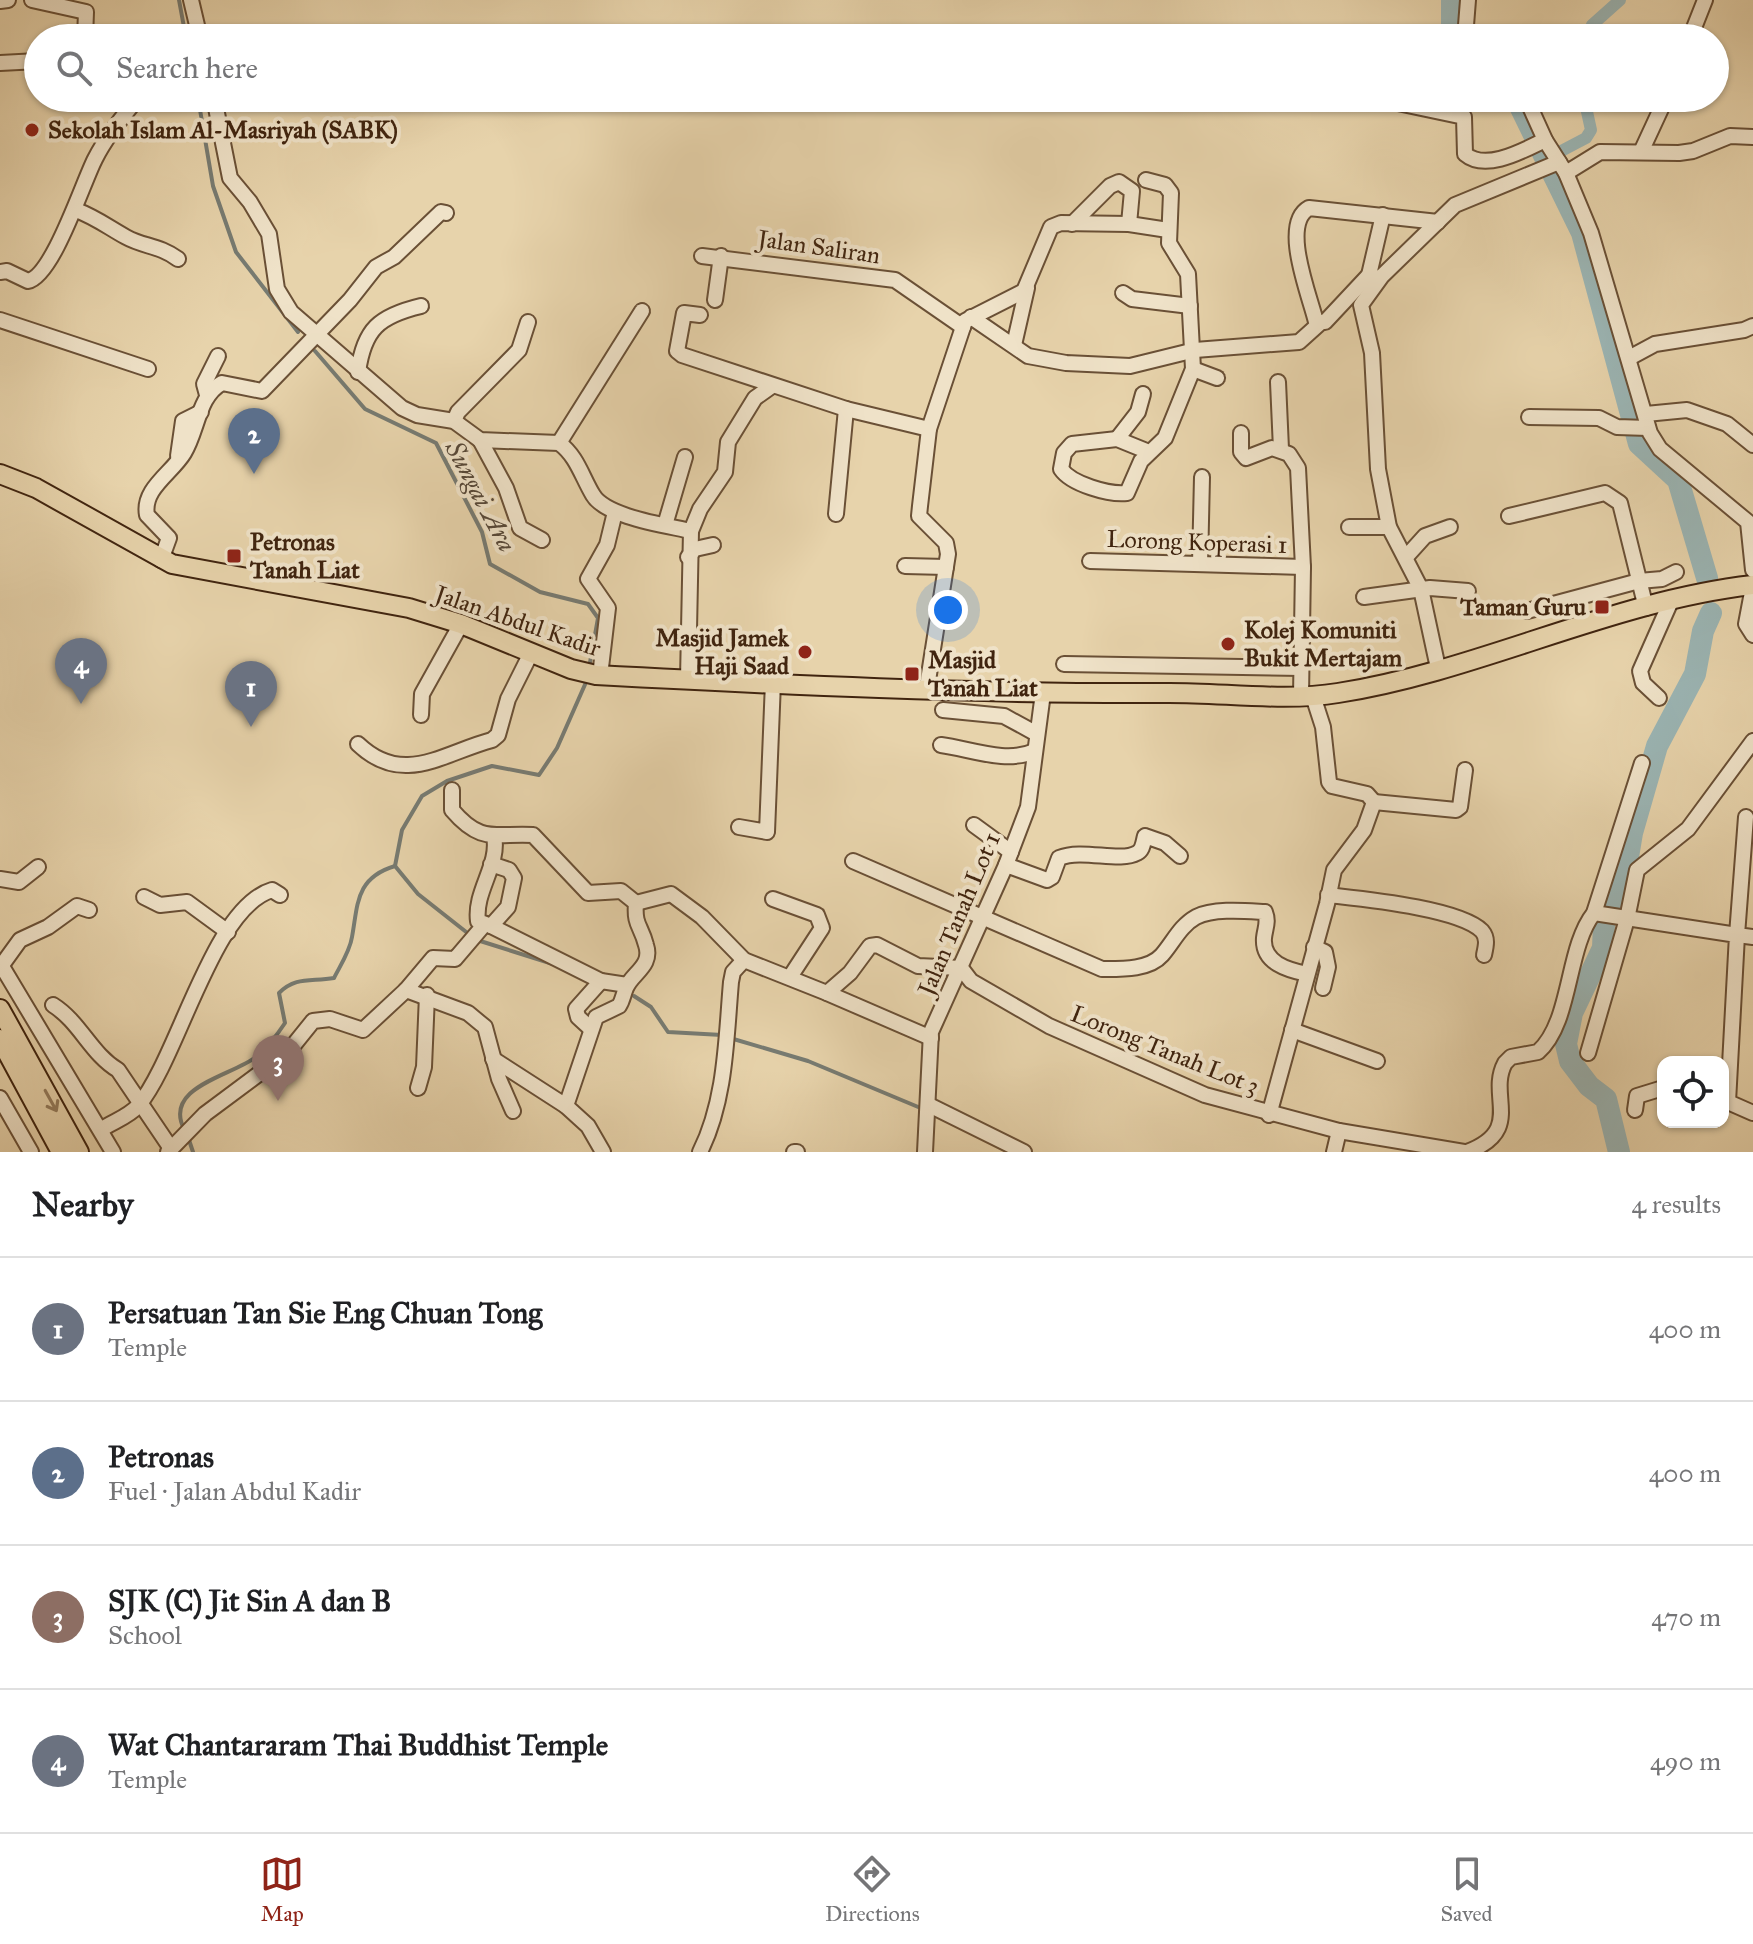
<!DOCTYPE html>
<html lang="en">
<head>
<meta charset="utf-8">
<style>
  :root { --surface:#fff; --page:#f6f6f6; --text:#202124; --muted:#757577; --line:#e0e0e0; --accent:#8f2418 }
  body { margin:0; font-family:"IM FELL Great Primer",serif; background:var(--page); color:var(--text) }
  .controls { position:absolute; right:24px; bottom:24px; display:grid; overflow:hidden; border-radius:16px; box-shadow:0 2px 6px #0004 }
  .controls button { width:72px; height:72px; display:grid; place-items:center; padding:0; border:0; border-bottom:2px solid var(--line); background:var(--surface); color:var(--text); font:40px sans-serif }
  .you { position:absolute; left:948px; top:610px; width:28px; height:28px; margin:-20px; border:6px solid #fff; border-radius:50%; background:#1a73e8; box-shadow:0 0 0 12px #1a73e833 }
  .badge { display:grid; place-items:center; width:52px; height:52px; border-radius:50%; background:var(--accent); color:#fff; font-size:26px; font-weight:700 }
  .pin { position:absolute; translate:-50% -66px; filter:drop-shadow(0 2px 4px #0008) }
  .pin::after { content:''; position:absolute; top:42px; width:28px; height:24px; background:inherit; clip-path:polygon(0 0,100% 0,50% 100%) }
  .list { margin:0; padding:0; list-style:none }
  h2 { display:flex; justify-content:space-between; align-items:center; height:104px; margin:0; padding:0 32px; font-size:34px }
  h2 small { font-size:26px; font-weight:400; color:var(--muted) }
  .list li { display:grid; grid-template-columns:52px 1fr auto; gap:24px; align-items:center; box-sizing:border-box; height:144px; padding:0 32px; border-top:2px solid var(--line) }
  .list b { display:block; font-size:30px; white-space:nowrap }
  .list p { margin:0; font-size:26px; white-space:nowrap; color:var(--muted) }
  .list em { font-size:26px; font-style:normal; color:var(--muted) }
  .icon { flex:none; width:44px; height:44px; fill:none; stroke:currentColor; stroke-width:2; stroke-linecap:round; stroke-linejoin:round }
  .map { position:relative; flex:none; width:1753px; height:1152px; overflow:hidden }
  .search { position:absolute; background:var(--surface); box-shadow:0 2px 6px #0004; left:24px; right:24px; top:24px; height:88px; display:flex; align-items:center; gap:20px; box-sizing:border-box; padding:0 28px; border-radius:44px; color:var(--muted); font-size:30px }
  .sheet { height:680px; background:var(--surface) }
  nav { display:flex; justify-content:space-around; align-items:center; box-sizing:border-box; height:112px; border-top:2px solid var(--line); background:var(--surface); font-size:22px; color:var(--muted) }
  nav a { display:grid; justify-items:center; gap:4px }
  nav .on { color:var(--accent) }
  .map>svg:first-child { display:block }
</style>
</head>
<body>
<div class="map">
<svg width="1753" height="1152" viewBox="0 0 1753 1152">
  <rect width="100%" height="100%" fill="#e7d3ab"/>
  <filter id="stains"><feTurbulence type="fractalNoise" baseFrequency=".0025" numOctaves="4"/><feColorMatrix values="0 0 0 0 .2 0 0 0 0 .09 0 0 0 0 .02 0 0 0 .5 -.17"/></filter>
  <radialGradient id="worn" r=".72"><stop offset=".6" stop-color="#630" stop-opacity="0"/><stop offset="1" stop-color="#630" stop-opacity=".3"/></radialGradient>
  <g fill="none" stroke-linecap="round" stroke-linejoin="round">
    <g stroke="#777b72" stroke-width="4">
      <path d="M179,0l7,38"/>
      <path d="M198,98l15,88 23,66 62,80"/>
      <path d="M315,351l50,58 71,34 46,89 8,32 50,28 48,12 10,14 -9,50"/>
      <path d="M395,866l7,-36 20,-34 25,-15 45,-15 47,9 18,-27 30,-68"/>
      <path d="M477,940l76,24"/>
      <path d="M634,996l17,11 17,25 54,3"/>
      <path d="M730,1038l78,23 115,48"/>
      <path d="M184,1129c-21,-42 47,-53 72,-72 11,-9 21,-22 29,-34l-6,-30c17,-17 32,-11 55,-15 6,-12 16,-27 18,-41 6,-32 3,-59 43,-71l23,28 52,41"/>
      <path d="M188,1137l5,15"/>
    </g>
    <g stroke="#9bb5b4" stroke-width="12">
      <path d="M1587,38l5,-13 28,-25"/>
      <path d="M1546,159l40,-21 5,-8 -7,-32"/>
    </g>
    <g stroke="#9bb5b4" stroke-width="22">
      <path d="M1452,38v-38"/>
      <path d="M1516,98l66,135 57,211 39,36 29,98"/>
      <path d="M1619,1152l-13,-53 -17,-13 -19,-25 -4,-17 6,-31 31,-65 1,-24 21,-49 7,-42 25,-87 38,-72 8,-43 8,-18"/>
    </g>
    <defs>
      <g id="minor">
        <path d="M32,0l54,12 -1,26"/>
        <path d="M191,0l9,38"/>
        <path d="M0,1l8,-1"/>
        <path d="M1465,38l3,-38"/>
        <path d="M1690,38l15,-38"/>
        <path d="M0,63l38,-2"/>
        <path d="M214,98l16,80 20,24 19,32 8,55 14,23 111,96 15,7 37,6 26,19 79,3c18,13 23,34 34,52 13,22 72,30 98,36"/>
        <path d="M1374,98l90,19 1,37c21,18 59,-4 80,-14"/>
        <path d="M1526,98l19,42 21,33 25,60 59,200 10,16 88,73 5,48"/>
        <path d="M1641,152l25,-54"/>
        <path d="M1566,173l34,-21 79,1 14,-2 37,-15 23,1"/>
        <path d="M1146,180l19,5 6,8 -2,50 19,31 5,95 -28,69 -24,23 -14,32c-18,2 -56,-9 -66,-24l3,-16 8,-9 45,-5 32,13"/>
        <path d="M76,210c19,7 32,17 50,27 18,10 33,8 52,22"/>
        <path d="M1072,224l38,-38 9,-4 13,9 -3,33"/>
        <path d="M702,256l193,24 68,47"/>
        <path d="M0,272l7,-1 21,10c25,-5 55,-99 67,-122 11,-22 27,-42 43,-61"/>
        <path d="M1369,275l-44,47h-9c-6,-26 -36,-98 -7,-114l129,14"/>
        <path d="M1375,277l-6,-2 14,-60"/>
        <path d="M1123,293l9,6 58,7"/>
        <path d="M715,300l6,-44"/>
        <path d="M700,315l-16,-2 -7,38 5,4 164,54 83,20"/>
        <path d="M971,317l57,39 38,7 64,3 65,-16 104,-8 20,-18"/>
        <path d="M0,320l148,49"/>
        <path d="M1014,345l13,-57"/>
        <path d="M1629,358l26,-14 89,-14 9,-4"/>
        <path d="M1193,369l24,9"/>
        <path d="M358,372c6,-43 21,-56 63,-66"/>
        <path d="M1278,382l3,67"/>
        <path d="M207,395l-3,-11 14,-28"/>
        <path d="M1646,414l41,-4 40,14 26,21"/>
        <path d="M1529,417l70,1 18,9 31,1"/>
        <path d="M454,421l4,-9 61,-62 9,-28"/>
        <path d="M1241,433v19l5,6 26,-10 17,6 9,14 5,99 -2,129"/>
        <path d="M1117,439l21,-27 5,-18"/>
        <path d="M480,440l26,48 14,40 22,12"/>
        <path d="M559,443l83,-132"/>
        <path d="M178,456l5,-35 18,-9"/>
        <path d="M836,514l10,-105"/>
        <path d="M1509,516l96,-23 15,10 26,105"/>
        <path d="M665,525l20,-68"/>
        <path d="M1349,527h40"/>
        <path d="M688,557l7,-8 18,-4"/>
        <path d="M1406,557l19,-21 25,-9"/>
        <path d="M161,560l8,-22 -22,-23c-5,-26 25,-42 37,-62 14,-23 14,-57 38,-70l40,8 88,-91 26,-33 18,-10 47,-45 5,1"/>
        <path d="M1090,561l213,6"/>
        <path d="M1200,564l2,-87"/>
        <path d="M905,566l41,1"/>
        <path d="M1753,587l-7,37 7,11"/>
        <path d="M1364,597l66,-9 38,3"/>
        <path d="M1527,611l112,-30 23,-2 14,-7"/>
        <path d="M1064,664l237,4"/>
        <path d="M1438,668l-17,-79 -32,-62 -11,-58 -6,-116 -11,-48 21,-29 73,-71 104,-43"/>
        <path d="M600,676l8,-68 -20,-29 19,-34 8,-33"/>
        <path d="M688,679l3,-148 9,-22 25,-37 3,-30 27,-44 17,-12"/>
        <path d="M927,687l21,-133 -2,-11 -27,-27 1,-10 9,-77 36,-108 59,-30 27,-64 10,-4 68,1 39,6"/>
        <path d="M1659,698l-16,-15 -3,-12 31,-70"/>
        <path d="M943,710l61,6 33,18"/>
        <path d="M421,715l1,-21 39,-70"/>
        <path d="M358,744c45,43 85,9 134,-4l6,-5 10,-36 23,-46"/>
        <path d="M941,745c30,4 65,19 94,6"/>
        <path d="M452,790v20c29,34 42,23 81,25l55,58 33,-2 15,12c-2,23 5,22 10,42 7,21 -14,28 -20,43 -3,7 -3,12 -7,18l-23,11 -30,89 22,20 15,26"/>
        <path d="M1374,802l82,8 4,-3 5,-37"/>
        <path d="M1746,817l-9,118 16,2"/>
        <path d="M974,825l37,27"/>
        <path d="M739,827l28,5 6,-150"/>
        <path d="M853,861l249,108c19,0 47,1 60,-14 12,-14 18,-29 34,-38 18,-9 50,-6 69,-5 4,10 0,16 -1,26 -2,25 24,32 43,36"/>
        <path d="M491,864l18,6 5,8 -6,29 -17,19 -13,-5c-4,-30 22,-56 16,-85"/>
        <path d="M1006,865l41,15 5,-3 7,-19c24,-10 60,5 78,-5 6,-3 6,-10 8,-17l20,7 15,13"/>
        <path d="M0,879l19,3 19,-15"/>
        <path d="M1328,895c34,4 131,13 154,36 6,7 4,15 2,24"/>
        <path d="M144,897l16,8 27,-3 41,30"/>
        <path d="M773,899l44,16 5,13 -32,49"/>
        <path d="M636,903l35,-9 31,23 42,43 83,33 23,-20 20,-27 7,-1 41,21 43,2 10,13 78,45 156,69 134,36 125,21"/>
        <path d="M1594,913l143,22 -9,167 25,11"/>
        <path d="M491,926l110,55 26,4"/>
        <path d="M1314,947l11,5 3,15 -5,21"/>
        <path d="M0,963l113,189"/>
        <path d="M2,965l18,-25 28,-13 29,-21 12,4"/>
        <path d="M406,990l62,23 17,14 14,52 14,32"/>
        <path d="M827,993l104,45"/>
        <path d="M53,1005c27,17 38,49 65,65l52,77"/>
        <path d="M590,1028l-12,-11 -2,-8 25,-28"/>
        <path d="M1292,1030l85,31"/>
        <path d="M1588,1053l39,-134 10,-49 51,-41 65,-88"/>
        <path d="M493,1059l73,47"/>
        <path d="M418,1088l6,-21 3,-72"/>
        <path d="M0,1098l31,54"/>
        <path d="M929,1105l95,47"/>
        <path d="M1635,1110l2,-14 26,-8"/>
        <path d="M1269,1115l58,-211 7,-34 30,-40 10,-28 -7,-8 -35,-8 -3,-4 -6,-55 -10,-31"/>
        <path d="M102,1129c12,-8 26,-12 36,-23 41,-49 74,-198 134,-216l8,5"/>
        <path d="M168,1152l37,-38 83,-62 25,-31 17,-2 33,11 43,-40 27,-32 22,1 29,-34"/>
        <path d="M700,1152c26,-52 26,-113 31,-170l2,-10 11,-12"/>
        <path d="M794,1152h3"/>
        <path d="M925,1152l6,-120 75,-167 22,-58 15,-114"/>
        <path d="M1334,1152l5,-21"/>
        <path d="M1467,1152c58,-22 20,-56 38,-89l6,-6 27,-5c34,-30 28,-104 56,-139l48,-150"/>
      </g>
      <g id="major">
        <path d="M0,474l36,14 136,76 237,44 52,16 110,45 25,6c188,10 378,19 567,18 56,-1 121,9 175,0 141,-22 273,-92 415,-108"/>
        <path d="M0,1009l79,143"/>
        <path d="M0,1039l61,113"/>
      </g>
    </defs>
    <use href="#minor" stroke="#6a5036" stroke-width="18"/>
    <use href="#major" stroke="#40240f" stroke-width="22"/>
    <use href="#minor" stroke="#efe2c8" stroke-width="14"/>
    <use href="#major" stroke="#e7d3ab" stroke-width="18"/>
  </g>
  <defs><path id="oneway-shaft" d="M-6 0H5M1.5-3L5.5 0L1.5 3" fill="none" stroke-width="1.6" stroke-linecap="round" stroke-linejoin="round" transform="scale(2)"/></defs>
  <use stroke="#947c5d" href="#oneway-shaft" transform="translate(51 1101) rotate(61)"/>
  <g fill="#8f2418" stroke="#efe2c8" stroke-width="3">
    <circle cx="32" cy="130" r="8"/>
    <rect x="226" y="548" width="16" height="16" rx="4"/>
    <rect x="1594" y="599" width="16" height="16" rx="4"/>
    <circle cx="1228" cy="644" r="8"/>
    <circle cx="805" cy="652" r="8"/>
    <rect x="904" y="666" width="16" height="16" rx="4"/>
  </g>
  <g text-anchor="middle" stroke-width="8" stroke-linejoin="round" paint-order="stroke">
    <g font-size="24" font-weight="bold" fill="#40240f" stroke="#efe2c8" text-anchor="start">
      <text x="48" y="138">Sekolah Islam Al-Masriyah (SABK)</text>
      <text x="250" y="550">Petronas<tspan x="250" dy="28">Tanah Liat</tspan></text>
      <text x="1586" y="615" text-anchor="end">Taman Guru</text>
      <text x="1244" y="638">Kolej Komuniti<tspan x="1244" dy="28">Bukit Mertajam</tspan></text>
      <text x="789" y="646" text-anchor="end">Masjid Jamek<tspan x="789" dy="28">Haji Saad</tspan></text>
      <text x="928" y="668">Masjid<tspan x="928" dy="28">Tanah Liat</tspan></text>
    </g>
    <g font-size="24" fill="#40240f" stroke="#efe2c8">
      <text transform="translate(819 247) rotate(8)" y="8">Jalan Saliran</text>
      <text transform="translate(1197 542) rotate(2)" y="8">Lorong Koperasi 1</text>
      <text transform="translate(518 621) rotate(19)" y="8">Jalan Abdul Kadir</text>
      <text transform="translate(959 914) rotate(-67)" y="8">Jalan Tanah Lot 1</text>
      <text transform="translate(1165 1050) rotate(22)" y="8">Lorong Tanah Lot 3</text>
    </g>
    <g font-size="26" font-style="italic" fill="#574838" stroke="#efe2c8">
      <text transform="translate(481 496) rotate(62)" y="9">Sungai Ara</text>
    </g>
  </g>
  <rect width="100%" height="100%" filter="url(#stains)"/>
  <rect width="100%" height="100%" fill="url(#worn)"/>
</svg>
<div class="controls">
<button><svg class="icon" aria-label="locate" viewBox="0 0 24 24"><circle cx="12" cy="12" r="6"/><path d="M12 2v4M12 18v4M2 12h4M18 12h4"/></svg></button>
</div>
<div class="you"></div>
<div class="pin badge" style="left:251px;top:727px;background:#6b7280">1</div>
<div class="pin badge" style="left:254px;top:474px;background:#5c6f8a">2</div>
<div class="pin badge" style="left:278px;top:1101px;background:#8d6e63">3</div>
<div class="pin badge" style="left:81px;top:704px;background:#6b7280">4</div>
<div class="search"><svg class="icon" aria-label="search" viewBox="0 0 24 24"><circle cx="10" cy="10" r="6"/><path d="M15 15l6 6"/></svg>Search here</div>
</div>
<section class="sheet">
<h2>Nearby<small>4 results</small></h2>
<ul class="list">
<li><span class="badge" style="background:#6b7280">1</span><div><b>Persatuan Tan Sie Eng Chuan Tong</b><p>Temple</p></div><em>400 m</em></li>
<li><span class="badge" style="background:#5c6f8a">2</span><div><b>Petronas</b><p>Fuel · Jalan Abdul Kadir</p></div><em>400 m</em></li>
<li><span class="badge" style="background:#8d6e63">3</span><div><b>SJK (C) Jit Sin A dan B</b><p>School</p></div><em>470 m</em></li>
<li><span class="badge" style="background:#6b7280">4</span><div><b>Wat Chantararam Thai Buddhist Temple</b><p>Temple</p></div><em>490 m</em></li>
</ul>
</section>
<nav>
<a class="on"><svg class="icon" aria-label="map" viewBox="0 0 24 24"><path d="M3 6l6-2 6 2 6-2v14l-6 2-6-2-6 2zM9 4v14M15 6v14"/></svg>Map</a>
<a><svg class="icon" aria-label="directions" viewBox="0 0 24 24"><path d="M12 3l9 9-9 9-9-9zM9 14v-3h6M13 9l2 2-2 2"/></svg>Directions</a>
<a><svg class="icon" aria-label="saved" viewBox="0 0 24 24"><path d="M7 4h10v16l-5-4-5 4z"/></svg>Saved</a>
</nav>
</body>
</html>
